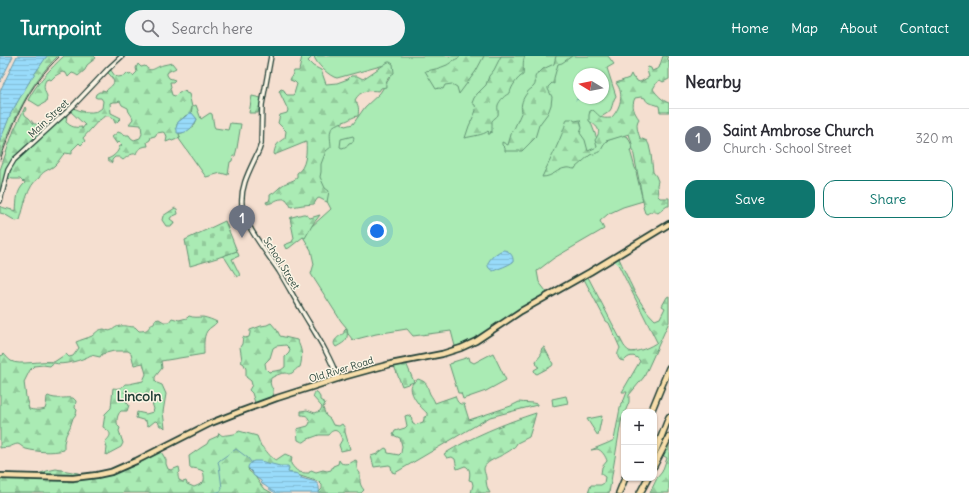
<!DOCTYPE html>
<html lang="en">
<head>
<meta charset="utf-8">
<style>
  :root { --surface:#fff; --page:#f2f2f3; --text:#2b2b33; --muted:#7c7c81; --line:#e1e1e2; --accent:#0f766e }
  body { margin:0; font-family:Delius,sans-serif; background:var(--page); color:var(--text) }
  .controls { position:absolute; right:12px; bottom:12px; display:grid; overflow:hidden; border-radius:8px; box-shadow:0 1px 3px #0004 }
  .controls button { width:36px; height:36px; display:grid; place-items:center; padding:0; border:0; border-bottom:1px solid var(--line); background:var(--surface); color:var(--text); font:20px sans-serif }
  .compass { position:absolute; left:573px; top:12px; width:36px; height:36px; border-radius:50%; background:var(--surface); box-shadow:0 1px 3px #0004; rotate:280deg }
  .you { position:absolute; left:377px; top:175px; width:14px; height:14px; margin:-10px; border:3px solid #fff; border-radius:50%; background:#1a73e8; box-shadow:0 0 0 6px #1a73e833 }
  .badge { display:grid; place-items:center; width:26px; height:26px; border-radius:50%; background:var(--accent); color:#fff; font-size:13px; font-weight:700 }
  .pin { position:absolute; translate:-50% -33px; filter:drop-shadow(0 1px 2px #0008) }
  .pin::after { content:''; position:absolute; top:21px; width:14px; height:12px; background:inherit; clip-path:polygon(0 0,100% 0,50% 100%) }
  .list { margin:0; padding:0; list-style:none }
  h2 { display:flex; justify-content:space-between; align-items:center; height:52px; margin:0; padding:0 16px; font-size:17px }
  h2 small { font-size:13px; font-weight:400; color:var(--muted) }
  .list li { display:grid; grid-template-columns:26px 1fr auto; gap:12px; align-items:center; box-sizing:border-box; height:60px; padding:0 16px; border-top:1px solid var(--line) }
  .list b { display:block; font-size:15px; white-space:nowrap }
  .list p { margin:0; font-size:13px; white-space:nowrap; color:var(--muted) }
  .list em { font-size:13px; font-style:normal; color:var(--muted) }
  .actions { display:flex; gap:8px; padding:12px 16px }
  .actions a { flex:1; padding:9px 0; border:1px solid var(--accent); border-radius:12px; text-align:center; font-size:14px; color:var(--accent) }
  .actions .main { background:var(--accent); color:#fff }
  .icon { flex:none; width:22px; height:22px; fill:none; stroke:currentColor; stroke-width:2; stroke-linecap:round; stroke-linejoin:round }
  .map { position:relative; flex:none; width:669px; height:437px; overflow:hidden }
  header { display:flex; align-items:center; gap:24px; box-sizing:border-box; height:56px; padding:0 20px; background:var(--accent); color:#fff }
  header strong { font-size:19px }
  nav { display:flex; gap:22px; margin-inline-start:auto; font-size:14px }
  .search { width:280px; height:36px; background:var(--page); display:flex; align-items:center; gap:10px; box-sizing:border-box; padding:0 14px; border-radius:22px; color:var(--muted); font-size:15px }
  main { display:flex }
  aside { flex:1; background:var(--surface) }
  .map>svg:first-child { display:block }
</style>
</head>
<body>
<header>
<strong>Turnpoint</strong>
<div class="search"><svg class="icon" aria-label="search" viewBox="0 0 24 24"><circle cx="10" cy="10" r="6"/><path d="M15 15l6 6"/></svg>Search here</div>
<nav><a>Home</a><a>Map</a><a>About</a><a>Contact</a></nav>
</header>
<main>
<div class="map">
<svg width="669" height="437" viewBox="0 0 669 437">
  <defs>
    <pattern id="forest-firs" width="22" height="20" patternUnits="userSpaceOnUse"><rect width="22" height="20" fill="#aaebb4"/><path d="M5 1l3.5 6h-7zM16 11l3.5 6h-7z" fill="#92ca9b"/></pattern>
    <pattern id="cemetery-stones" width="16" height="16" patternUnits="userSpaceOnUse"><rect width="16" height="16" fill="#aaebb4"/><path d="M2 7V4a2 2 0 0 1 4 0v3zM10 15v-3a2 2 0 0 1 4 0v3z" fill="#92ca9b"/></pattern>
    <pattern id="water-rules" width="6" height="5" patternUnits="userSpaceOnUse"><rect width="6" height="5" fill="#98dbfa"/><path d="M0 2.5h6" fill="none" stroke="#83bdd7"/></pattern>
  </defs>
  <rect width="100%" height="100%" fill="#f5dfd0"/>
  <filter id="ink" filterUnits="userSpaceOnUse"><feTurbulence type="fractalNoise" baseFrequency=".025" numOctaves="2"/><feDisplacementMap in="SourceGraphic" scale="8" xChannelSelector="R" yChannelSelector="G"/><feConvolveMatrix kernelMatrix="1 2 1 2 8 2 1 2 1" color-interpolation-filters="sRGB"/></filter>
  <g filter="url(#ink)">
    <g fill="#aaebb4" stroke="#649474" fill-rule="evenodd">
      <path d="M314,0h294l6,8 -7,4 9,28c-3,4 -3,8 -5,13 -3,6 -14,9 -20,12v2l8,21 23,-9 6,2 5,11 -3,2 5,18 2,3 -1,1 7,29 -20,6 -15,7 -8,7 4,8 -50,29 -17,13 2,11 10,13 -73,46 -20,9 -5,-19 -38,5 -6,-7 -31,5 -23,6 -5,-6 -2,-7 -5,-6 -30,-47 3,-10 -3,-14 -9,-15 29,-26 -10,-19 -2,-17 5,-38 14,-15 7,6 8,-2 12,-17 15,-14 9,-14 3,-10 -4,-5 -51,14c-7,-1 -22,-15 -23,-22zM579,18h24v24h-24z"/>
      <path d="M196,49l5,14 9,-6 2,1 2,12 1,2 13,2 2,-7 11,1 -4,24 -2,8h-2l-1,5 -2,1 -2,13 -7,-2 -15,4 -27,-38 1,-1 -1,-5h3l12,-7 3,-7 -6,-6 1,-6z"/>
      <path d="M237,195l2,5 -7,3 8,16 -3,2 -12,-19 -3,-2z"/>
      <path d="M493,297l13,27 -20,11 -23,8 -2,-6h-3l-9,-29 4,-1v-1l16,-5 1,4 4,2z"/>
      <path d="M566,340l2,7 -15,3 -1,-7z"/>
      <path d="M602,360l-4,19v1l-11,-17z"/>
    </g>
    <g fill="url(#forest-firs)" stroke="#649474" fill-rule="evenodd">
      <path d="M47,0h11c-29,28 -45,64 -58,101v-22l10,-23 6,-7 1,-3 20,-35z"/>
      <path d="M64,0h30l2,2 -9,7 -2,5 -7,6 -3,-2 -3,-1 -4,4 -2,-4 -4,-1 -7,4 -4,4 -2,-1 -3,1c-3,5 -2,10 1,16l-1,6 -7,4 -8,-5 -3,-1c9,-17 22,-31 36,-44z"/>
      <path d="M302,0h11l-5,5 5,5 8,4 5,14 11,-1 11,-4 3,-3h6l6,3 25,-17h2l3,2 1,9c-5,3 -9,8 -8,14l-5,1 -2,3c-9,-1 -19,-1 -24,9 4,6 4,9 3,16 -6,1 -7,3 -12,5 -3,1 -6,2 -9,3 -10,4 -6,15 -6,23l-5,4 -5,13v8l-1,5 5,11 4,3 -2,11 -8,-4 -2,1 -3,5 -11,1 -12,2 -2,-4 -3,-4c-11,-1 -11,4 -19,5l-1,-2 3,-1 1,-3v-3c6,-3 8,-7 14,-11 4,-2 9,-3 13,-6v-5c9,-5 10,-22 9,-31l-32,13c0,-8 4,-13 11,-17l1,-7 -8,-8 2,-8 7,-2 1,-3 -9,-19 2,-2 3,1 1,3 2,2h6l1,-1 3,-10 -2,-2 -5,-2 4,-9h5z"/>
      <path d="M460,0h24l-8,15 -17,23 -2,-7 -5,-3 -7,1 -2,4 -4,-1 -3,1 -11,-18c8,-1 15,-3 22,-6 5,-3 6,-5 12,-7z"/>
      <path d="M501,0h24c-3,6 -1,12 -2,19 -5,2 -12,12 -13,18 -5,2 -10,7 -12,12 -1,3 1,7 0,10 -1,2 -5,4 -6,6 0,1 0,10 0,12l-1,-2 -1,3h-2l1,-2 -1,-1c-4,4 -16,5 -23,7l4,-12 6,-13 1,-3 -1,-5 -3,-2 2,-5 3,-4 9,-9 3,-9 5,-6z"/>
      <path d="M556,0h16l-10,7 -4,1 -4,14v6l-2,-1 -4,4v2l4,8 -1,8 -3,8 -9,12 -4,13 -13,13h-17v-3l-3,-3v-3l6,3 4,-14 2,-2 8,-18c-2,-6 1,-13 5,-18 1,-3 5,-4 7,-7 2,-2 1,-6 1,-9l3,-5 1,1 4,-4 11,-5z"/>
      <path d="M663,0h4l1,4 1,1v18l-6,3 -3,-2 -3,2 -4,7c3,5 10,12 16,14v9h-9l-1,-6c-5,-3 -12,-1 -14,-8l-4,-1 -6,1c-4,8 -1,14 4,21 -4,5 -1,13 1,19l7,3 2,4 2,9 2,18 3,4 2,5 -1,4 1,11 2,2h9v8h-2l-9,7c-4,-2 -7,-2 -11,1l-2,-1 -2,-6 1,-1 -12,-61v-1l-3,-10 -23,7 -6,11 -10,3 -15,13v1c-4,0 -5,-2 -9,-1 -9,1 -13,9 -24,9 9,-19 19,-37 25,-58h5l3,2 5,-1 2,8 -2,5 5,7 3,11 9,-4 -2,-7c7,-10 3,-13 -6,-19v-6l1,-4 3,-1c8,7 7,9 18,8 9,-9 14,-24 5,-35l13,-5 2,-4 2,4 3,1 1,2 3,1 9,-5 -2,-7 1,-3 3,1 1,3 7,-3z"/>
      <path d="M172,7l4,5c-3,2 -6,2 -9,5v2l2,3 6,2 -2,2h-3l1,5 -1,1 2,7 3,1 4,-4 5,-1 1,-1 1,3 3,1 3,13 -1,6 -6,3 -8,8c0,5 2,9 3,14l-8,3 -1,-1 -5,2 1,-5 -1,-3 -3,-2 -6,1 -2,3 -4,1 -1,3 -3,2 1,4c-5,0 -11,3 -12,8 -5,-1 -9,3 -13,6l-4,-3h-4l-3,3v3l-5,-4c5,-1 12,-7 12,-12l3,-2 -3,-3 -2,2 -5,-7 6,-5 8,3h3l2,3 3,2 6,-2 2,-4 -1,-9 -12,-1 4,-5c-1,-5 -5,-6 -5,-11l-6,-3 -2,-4c-4,2 -7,0 -10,2l1,10 10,5 -5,5h-1c-3,-9 -9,-9 -15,-3h-1l-16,18 2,3 -4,4 -2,-2 -7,7v4l-7,-1c-4,3 -6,9 -11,13 -5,4 -12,5 -15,12 -12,7 -15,30 -19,42l-4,1 -12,-7 -4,-1v-7l1,1 15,4c1,-11 0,-20 9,-28l-1,-2 -1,1 -3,-3h-7l-6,-1 -7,25v-33l14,-40 11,-23 1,2 -2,4 2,3 3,2 5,6h3l4,-2 -2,4 4,6 22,-19 2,2 -1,7c5,5 9,6 16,5v2l3,-4 -16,-15 3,-3c8,5 23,8 30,1l1,-7 -2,-3h-4l-2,-1 1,-3 3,-2h3v-2l4,1c3,-4 6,-4 8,-9l-3,-6 -4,-4 3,-3 5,7 3,1 6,-1 3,-3 2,2 3,-1 1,2 4,-4 -1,-4 2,-4 3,3 4,-1c6,8 10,1 18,-1 3,-1 6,-1 9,-2z"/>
      <path d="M252,40l9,2 -3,15h-9z"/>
      <path d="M353,80l1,2 -1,4 -4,1c-2,3 -3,4 -7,5l-2,-1 1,-8z"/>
      <path d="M175,152l2,1 1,5 -7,3 -1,2 4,3 -1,3 -2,1h-5l-4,-6 1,-4z"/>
      <path d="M303,158h2l5,4 10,-3 -7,9 -8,14 -2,-1 -14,11 -3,1 -2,-4 8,-3 2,-4 -4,-20 2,-1z"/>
      <path d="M618,200c10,22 19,47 37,64l5,-2 5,-10 -3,-2 5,-9 2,-1v26l-25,55 -15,18v7l-8,20 -12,71h-21l3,-8h10l3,-2 1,-6 -4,-3 1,-7 5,-6c-1,-4 -5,-11 -10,-12 -2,0 -4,1 -6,1l17,-7 6,-3 7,-37 3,-3 3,-8h-5l18,-31c-5,-7 -11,-6 -16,0l-4,-1c-4,-5 -2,-7 0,-12l-11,-25 -3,-2 -22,-42 4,-2 36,69c2,2 3,4 5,5 6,3 24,-5 28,-9l-38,-76 -4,-4 -2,-3z"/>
      <path d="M189,260c5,2 9,1 14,1 5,1 10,3 14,5 -3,4 -7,5 -10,9 -4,6 -3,16 -3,23l-43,7 1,7 -7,9v4l2,2 5,2 4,9 -3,18 2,16 -2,-2h-3l-2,-4 -3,-1 -6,5 -2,-1 -1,-4 -10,-3 1,-6 9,2 7,-2 1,-3 -4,-12h-4l-5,2 -1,-4c-4,-3 -8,-3 -13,-2l-2,4 2,6 2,2 -2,6h-6c-4,3 -5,11 -3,15l2,2 -1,3 4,12 -2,4 -15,8 1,-7 -2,-6c7,-7 7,-9 -2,-15l2,-13 6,-6 2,-20c5,1 9,0 12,-4h4l14,-3 3,-7 -3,-11 -9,2 -3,-12 -3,-2h-14l-12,3 -2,3 -9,-2c-8,5 -29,11 -37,8l-2,1 -2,2 -7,-1 -9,1 -4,4 -6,12 2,15 3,12c4,1 11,2 16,0l1,-3 1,-9 1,-1c8,4 16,1 25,2l3,3 -1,7 2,2 -1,4 -3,4 -3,9 -4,8 -2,8v7c-12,3 -26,2 -38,-1 -3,-1 -5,-4 -8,-5 -3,0 -6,2 -9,3 -3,1 -6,0 -9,1v-92l3,-1 1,-1c2,2 5,6 7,7 7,5 33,-1 43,1l12,-8 3,3 4,-1 6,-8 -3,-6c4,-2 12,-4 16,-6 5,-4 5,-6 12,-7 9,5 8,-2 16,-3 4,-1 10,1 15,1l4,4c13,0 7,-5 15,-7l1,-4 4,-1 5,3h5l3,-4 7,2 8,-2z"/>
      <path d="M271,267l6,7 3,6 17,4c5,9 6,17 3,27 -4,1 -5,4 -8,6 -5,2 -3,0 -7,0 -5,0 -10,3 -14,5 -1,4 -1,8 2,11v4l2,6 -19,7 -4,-13 -3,-3 3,-5 -1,-4 -5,-4v-8l-2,-5 -3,-2 1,-2 -2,-13 2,-3 1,-7 2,1 4,-1 1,-4v-3l11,-4 6,-1zM286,289l4,4 -1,4 -4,4v10l-4,3 -12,2 -3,-3 -1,-6 5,-5 3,-10 3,-2z"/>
      <path d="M347,272c1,12 0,13 -11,19 -6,-6 4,-11 8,-14v-2z"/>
      <path d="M544,291l9,17 -1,2 -15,8 -2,-1 -1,-3 5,-3 -2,-1 -1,-5 5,-6v-4l1,-3z"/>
      <path d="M418,323c11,4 8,6 12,15 2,3 4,6 5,9l20,-7c2,5 3,9 9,8l5,16 42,-14 8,-4c6,1 12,0 18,2v1l-47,12 -95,56 -3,-1 -1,-6 -2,-1 -15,2 -3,-11 6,-2 8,-6 2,1 1,4 11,2 2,-2 1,-7 -2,-8 -7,-3 2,-4 10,-3 2,-2 -2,-10 3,-1 3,2 2,7 2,1 8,-3 1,-3v-2h2l1,-1v-3c-6,-5 -21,-22 -14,-30 1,-1 4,-3 5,-4z"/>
      <path d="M316,335l4,6v3l5,3 -2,5 3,8 4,3 3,6 6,1 3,-2 3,4v4l5,17 -9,2 -2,-6 3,-5c-2,-8 -7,-14 -14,-5h-9l-11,4 -4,3h-2l-4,-2 -1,-11 11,-3 2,-3c-2,-6 -2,-8 -9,-8v-4l6,-1 8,3 5,-2 2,-4 -9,-10 2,-5z"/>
      <path d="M536,357l-3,11 -4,13 -12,6c-5,12 -33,16 -33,26 0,3 2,6 2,9 0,5 1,11 4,15h-19l2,-8 -1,-4 -3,-1c1,-5 2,-12 -4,-14l-8,3 -2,-10 -3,-2 -5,1 -3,-4c27,-17 61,-31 92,-41z"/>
      <path d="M239,375l18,5 4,10c6,4 8,11 15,14l9,-6 7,3 -1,7c6,8 8,9 18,9l2,-3 5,2 7,-2 4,1 4,-1 2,-4 5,-2 1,-4 2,3c4,2 11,0 14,-3l2,1c-1,5 0,9 3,12 0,8 -1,11 4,17l-3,3h-43l4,-4v-4l-3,-3 -28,-9 -43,-5 1,3 5,4 9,13 9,5h-272v-16l34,-2 13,-4 9,-2 22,4 2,1 1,4 13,-1 66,-27 6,10v4l2,5 3,1 8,-3 1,5c-3,2 -2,4 -1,8l4,2 3,-1 1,3 7,3c10,-4 12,-5 9,-16 -4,-2 -8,-3 -13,-3l-1,-12c6,-4 11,-8 18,-12l2,-4 9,-4 1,-3c4,4 4,2 8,2 6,-1 7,0 12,-4z"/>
      <path d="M669,386v51h-19l7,-15 5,-6 5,-14 -6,-4z"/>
    </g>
    <g fill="url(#cemetery-stones)" stroke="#649474">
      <path d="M225,165l12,30 -20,7 -27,8 -5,-26z"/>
      <path d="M406,307l8,19 -12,4 -8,-20z"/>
    </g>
    <g fill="url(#water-rules)" stroke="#689cab">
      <path d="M0,0h13l-13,26z"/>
      <path d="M17,0h30l-16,23 -20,34 -11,28v-50z"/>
      <path d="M190,57h2l5,6c-4,8 -9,15 -20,14v-3l-1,-2 2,-6z"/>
      <path d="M503,194c6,0 11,6 10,12 -6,4 -13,6 -20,9 -13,-6 2,-18 10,-21z"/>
      <path d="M254,405h6l20,5h8l1,2 -1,4c2,1 4,1 6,1 4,0 6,4 8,5 9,4 19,1 17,15h-43c-7,-3 -8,-6 -14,-9l-1,-3 -8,-6v-2l-5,-5c0,-3 3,-6 6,-7z"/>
    </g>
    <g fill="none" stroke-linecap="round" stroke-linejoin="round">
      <g stroke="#689cab" stroke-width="1">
        <path d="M576,44l4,-2"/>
        <path d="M214,437l7,-2 1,-3 -3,-23 -1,-3 2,-2 16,-11 12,9 3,4"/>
      </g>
      <defs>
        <g id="minor">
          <path d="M271,0l-9,49 -1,39 -2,6c-8,18 -19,35 -17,55 1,19 26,49 37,66 9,15 17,30 26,45 12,20 25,40 33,63"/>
          <path d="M0,145l8,-31 6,-10 58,-53 36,-38 14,-13"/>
        </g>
        <path id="major" d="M0,420l73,2 24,-3 14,-3 25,-11 75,-38 28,-11 38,-14 66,-21 29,-8 19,-5 51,-10 19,-6 15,-7 45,-30 69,-39 79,-48"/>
        <g id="highway">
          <path d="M651,356l18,-44"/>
          <path d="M654,399l15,-38"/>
          <path d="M654,410l15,-29"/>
          <path d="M619,437l6,-15"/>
          <path d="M640,437l8,-15"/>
        </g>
      </defs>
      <use href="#minor" stroke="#1f3d34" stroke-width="6"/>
      <use href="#major" stroke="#1f3d34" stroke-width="8"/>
      <use href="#highway" stroke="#1f3d34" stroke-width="8"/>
      <use href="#minor" stroke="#fcf5e5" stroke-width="3.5"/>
      <use href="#major" stroke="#f8deab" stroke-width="4.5"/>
      <use href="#highway" stroke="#f8deab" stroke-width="5"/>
      <path stroke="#1f3d34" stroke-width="1" d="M0,104c15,-41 27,-73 60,-104"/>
    </g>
  </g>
  <g text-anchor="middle" stroke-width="3" stroke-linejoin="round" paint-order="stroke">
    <g font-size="10" fill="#1f3d34" stroke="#fcf5e5">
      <text transform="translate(48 62) rotate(-43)" y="4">Main Street</text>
      <text transform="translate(282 207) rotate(58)" y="4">School Street</text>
      <text transform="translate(341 313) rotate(-17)" y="4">Old River Road</text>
    </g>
    <g font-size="14" font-weight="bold" fill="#1f3d34" stroke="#fcf5e5">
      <text x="139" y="345">Lincoln</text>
    </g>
  </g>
</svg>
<div class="controls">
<button>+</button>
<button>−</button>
</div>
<svg class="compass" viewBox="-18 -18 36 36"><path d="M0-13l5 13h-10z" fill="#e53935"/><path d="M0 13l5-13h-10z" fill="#7c7c81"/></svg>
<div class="you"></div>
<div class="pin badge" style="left:242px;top:182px;background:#6b7280">1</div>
</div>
<aside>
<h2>Nearby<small></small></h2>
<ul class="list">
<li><span class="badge" style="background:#6b7280">1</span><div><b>Saint Ambrose Church</b><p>Church · School Street</p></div><em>320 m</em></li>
</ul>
<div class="actions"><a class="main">Save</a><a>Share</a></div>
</aside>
</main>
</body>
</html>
